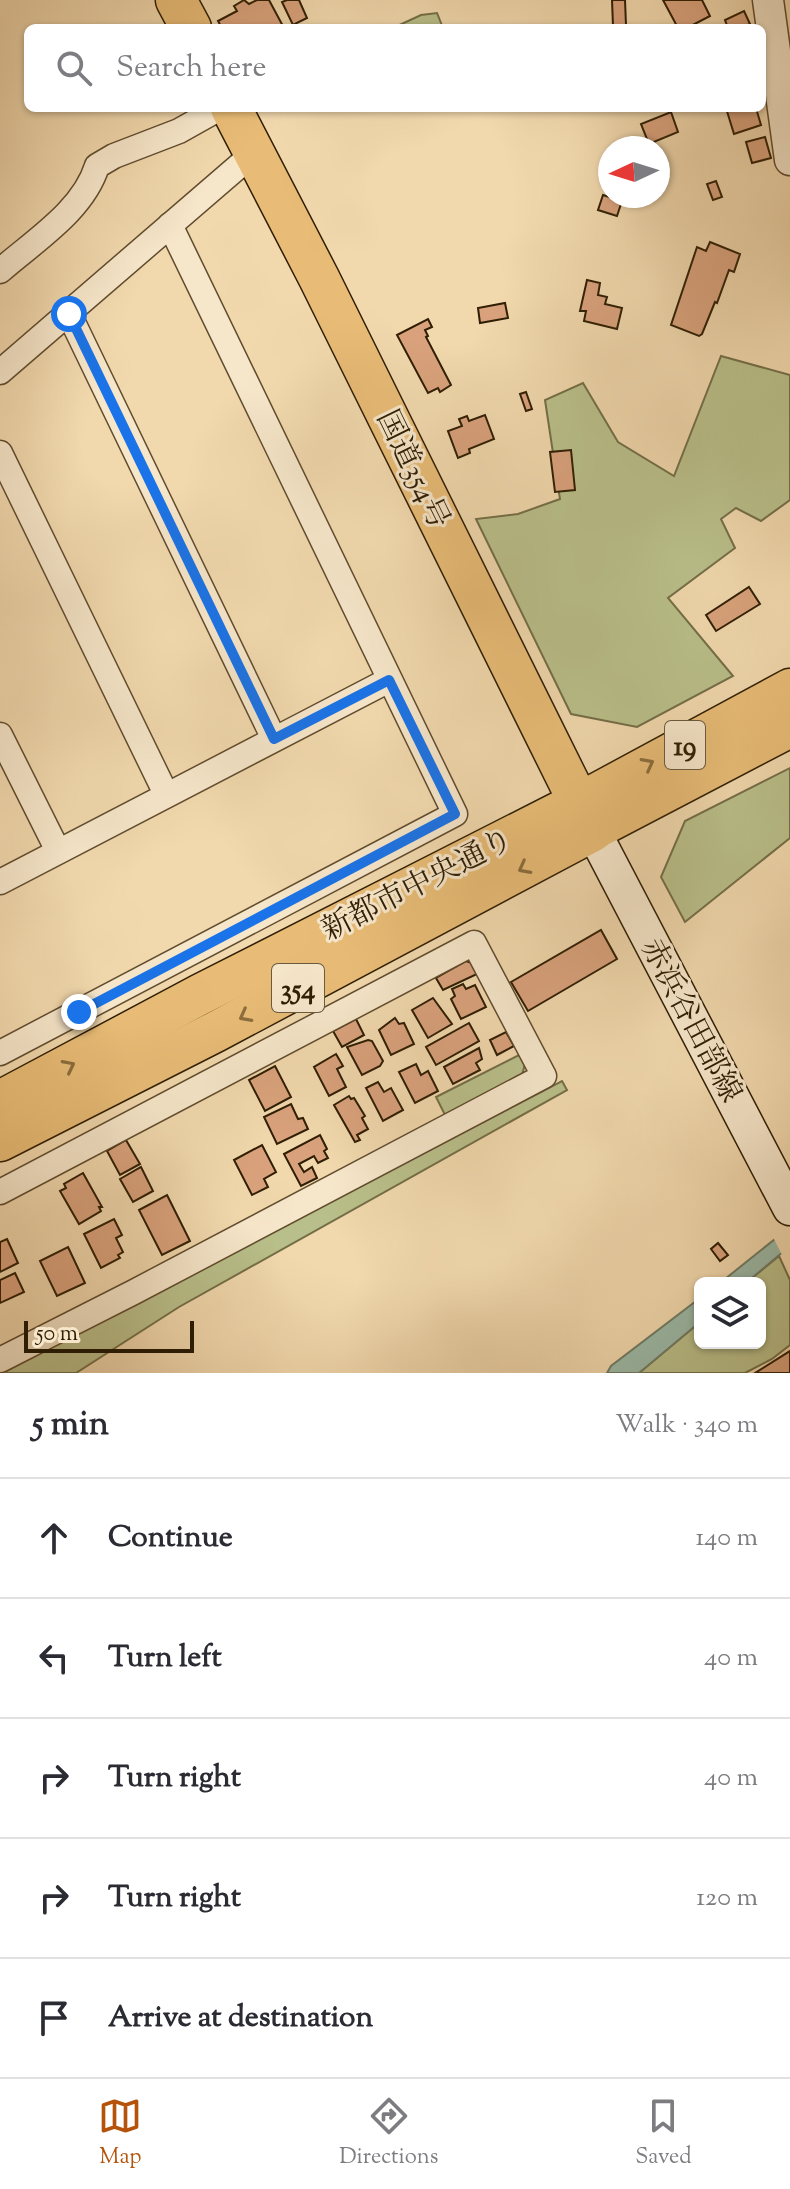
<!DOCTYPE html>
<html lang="en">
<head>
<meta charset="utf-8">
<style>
  :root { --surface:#fff; --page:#f7f7f7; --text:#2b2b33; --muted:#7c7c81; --line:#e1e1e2; --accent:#b45309 }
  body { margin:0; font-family:"Sorts Mill Goudy","Noto Serif JP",serif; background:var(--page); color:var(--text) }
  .controls { position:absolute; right:24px; bottom:24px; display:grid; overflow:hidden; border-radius:12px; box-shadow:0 2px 6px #0004 }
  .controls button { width:72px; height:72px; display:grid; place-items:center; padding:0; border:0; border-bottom:2px solid var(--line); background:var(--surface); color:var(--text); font:40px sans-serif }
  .compass { position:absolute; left:598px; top:136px; width:72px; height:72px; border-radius:50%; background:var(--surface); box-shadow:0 2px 6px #0004; rotate:266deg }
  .scale { position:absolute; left:24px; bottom:20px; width:170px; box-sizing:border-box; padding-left:8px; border:4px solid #2f1e04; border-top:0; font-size:22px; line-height:28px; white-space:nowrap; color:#2f1e04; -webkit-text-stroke:6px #f6e6ca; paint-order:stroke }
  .stop { position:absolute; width:24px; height:24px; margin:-18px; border:6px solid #1a73e8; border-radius:50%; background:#fff }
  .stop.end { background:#1a73e8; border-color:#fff; box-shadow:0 2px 8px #0008 }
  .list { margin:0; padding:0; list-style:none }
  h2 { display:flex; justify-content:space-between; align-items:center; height:104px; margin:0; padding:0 32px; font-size:34px }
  h2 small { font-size:26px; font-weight:400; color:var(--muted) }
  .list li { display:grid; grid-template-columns:52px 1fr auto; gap:24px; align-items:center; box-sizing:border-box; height:120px; padding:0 32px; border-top:2px solid var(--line) }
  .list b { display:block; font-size:30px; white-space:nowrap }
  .list em { font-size:26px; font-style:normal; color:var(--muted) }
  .icon { flex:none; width:44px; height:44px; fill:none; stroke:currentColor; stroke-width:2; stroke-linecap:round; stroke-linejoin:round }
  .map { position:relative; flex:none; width:790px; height:1373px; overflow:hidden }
  .search { position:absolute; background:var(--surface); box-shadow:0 2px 6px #0004; left:24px; right:24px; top:24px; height:88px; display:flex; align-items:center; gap:20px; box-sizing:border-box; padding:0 28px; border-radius:12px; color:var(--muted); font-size:30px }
  .sheet { height:704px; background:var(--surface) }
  nav { display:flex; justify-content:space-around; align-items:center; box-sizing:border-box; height:112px; border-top:2px solid var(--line); background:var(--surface); font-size:22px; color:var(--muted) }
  nav a { display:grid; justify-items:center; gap:4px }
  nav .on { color:var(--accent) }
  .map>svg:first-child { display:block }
</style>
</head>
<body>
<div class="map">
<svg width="790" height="1373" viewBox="0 0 790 1373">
  <rect width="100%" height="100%" fill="#f1d8ad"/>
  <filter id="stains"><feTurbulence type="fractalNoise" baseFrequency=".0025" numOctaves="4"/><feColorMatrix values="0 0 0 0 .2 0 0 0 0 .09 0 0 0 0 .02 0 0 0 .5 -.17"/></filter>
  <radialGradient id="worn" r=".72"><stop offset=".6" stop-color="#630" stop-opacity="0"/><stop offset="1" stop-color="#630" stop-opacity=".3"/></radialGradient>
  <g fill="#b9bf8a" stroke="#746e47" stroke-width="2">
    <path d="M437,13l6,15h-50l28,-13z"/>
    <path d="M721,356l69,19v125l-29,21 -25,-13 -15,11 14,29 -67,50 65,78 -96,51 -66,-13 -95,-195 42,-5 42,-15 -15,-99 38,-17 35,59 56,34z"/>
    <path d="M790,768v70l-105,84 -24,-45 24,-56z"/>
    <path d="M519,1055l6,9 -3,11 -77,40 -9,-18z"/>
    <path d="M562,1081l5,9 -388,217 -103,66h-73z"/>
    <path d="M779,1256l11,24v65l-18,14 -27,14h-106l61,-51v21h60v-60h-14z"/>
  </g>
  <g fill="#9bbaa8" stroke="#707c66" stroke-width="2">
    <path d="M790,1227v19l-44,37h-26z"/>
    <path d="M700,1298v24l-61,51h-32l4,-7z"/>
  </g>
  <path fill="#f1d8ad" d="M790,1223v29l-7,5 -10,-20z"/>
  <g fill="#d9a27c" stroke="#2f1e04" stroke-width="2">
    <path d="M244,0l5,4 8,-4h12l15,28h-62l-4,-7 19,-10 -3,-5z"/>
    <path d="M287,0h12l8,18 -14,7 -11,-23z"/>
    <path d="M612,0h13l1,25 -13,1z"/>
    <path d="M663,0h39l8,16 -23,12h-9z"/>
    <path d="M744,11l6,13 -10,4h-12l-3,-8z"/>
    <path d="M726,108h30l5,17 -27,9z"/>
    <path d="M671,112l7,20 -29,12 -8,-20z"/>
    <path d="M765,137l6,21 -19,5 -6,-21z"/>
    <path d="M716,181l6,16 -9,3 -6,-16z"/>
    <path d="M603,195l19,6 -5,15 -19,-6z"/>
    <path d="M710,242l30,12 -6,18 -5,-2 -12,33 -2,-1 -13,32 -3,2 -28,-11 26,-78 9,4z"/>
    <path d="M587,280l13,3 -2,12 9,2 -2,7 17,4 -5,21 -33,-8 2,-10h-6z"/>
    <path d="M505,303l3,15 -28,5 -2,-15z"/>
    <path d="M428,319l4,8 -7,3 3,6 -2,1 25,48 -11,7 -2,-4 -10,5 -31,-58z"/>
    <path d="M526,392l6,17 -6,2 -6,-17z"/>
    <path d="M485,415l9,24 -25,10 1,4 -12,5 -10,-27 14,-5 -3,-7 8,-3 2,5z"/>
    <path d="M571,450l4,40 -20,2 -5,-40z"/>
    <path d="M749,587l11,17 -44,27 -10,-16z"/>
    <path d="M601,930l16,29 -89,52 -17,-29z"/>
    <path d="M466,961l6,2 5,11 -34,16 -7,-12z"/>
    <path d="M463,984l3,5 9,-4 11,22 -25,12 -10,-20 4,-3 -3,-7z"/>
    <path d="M433,998l19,26 -24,14 -16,-28z"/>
    <path d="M395,1018l4,6 5,-1 10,21 -23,11 -12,-25z"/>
    <path d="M356,1019l8,16 -22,12 -9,-16z"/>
    <path d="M469,1023l10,18 -43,24 -10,-18z"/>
    <path d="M506,1032l8,14 -17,9 -7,-15z"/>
    <path d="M368,1040l4,1 11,20 -3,5 -18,9 -15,-28z"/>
    <path d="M479,1048l3,11 -6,4 4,7 -27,14 -9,-17z"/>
    <path d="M336,1054l7,12 -6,3 9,18 -17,9 -15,-29z"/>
    <path d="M416,1064l5,11 7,-4 10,20 -23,12 -16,-31z"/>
    <path d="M275,1066l16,31 -26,14 -16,-31z"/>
    <path d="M378,1082l6,10 7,-4 12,22 -20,11 -17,-33z"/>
    <path d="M349,1096l2,3 3,-1 11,18 -3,2 6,11 -11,6 3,5 -5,2 -21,-37z"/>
    <path d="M291,1104l7,15 5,-1 5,11 -31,15 -13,-27z"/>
    <path d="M320,1135l7,14 -3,2 4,7 -10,5 -4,-7 -15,8 5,8 8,-5 5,11 -16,8 -17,-32z"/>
    <path d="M126,1140l14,24 -20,11 -13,-24z"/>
    <path d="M262,1145l14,27 -12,7 4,8 -16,8 -18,-35z"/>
    <path d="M141,1167l12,24 -20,11 -13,-23z"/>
    <path d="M83,1173l19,34h-3l2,4 -22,13 -19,-33 6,-3 -2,-4z"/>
    <path d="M167,1195l23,46 -28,14 -23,-45z"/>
    <path d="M114,1219l8,16 -6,3 7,14 -5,3 2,3 -19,10 -17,-34z"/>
    <path d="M7,1239l11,24 -18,9v-30z"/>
    <path d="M718,1243l10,12 -8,6 -9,-12z"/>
    <path d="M68,1247l17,36 -28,13 -17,-35z"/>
    <path d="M15,1273l9,19 -24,11v-23z"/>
    <path d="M790,1351v22h-35z"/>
  </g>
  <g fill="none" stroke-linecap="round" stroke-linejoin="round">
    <defs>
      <g id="minor">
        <path d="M0,271c34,-30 83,-60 97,-105l17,-10 65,-25 41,-23"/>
        <path d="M69,314l205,425"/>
        <path d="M0,372l255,-220"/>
        <path d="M0,453l166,341"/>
        <path d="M0,735l58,116"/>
        <path d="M0,882l389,-202"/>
        <path d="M0,1053l455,-239 -285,-589"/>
        <path d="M0,1192l474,-249 70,133 -410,216 -134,68"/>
      </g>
      <path id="tertiary" d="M768,0l22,160"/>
      <path id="secondary" d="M593,831l197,377"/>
      <g id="primary">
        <path d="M579,802l211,-114"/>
        <path d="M593,831l197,-103"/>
      </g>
      <g id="trunk">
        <path d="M176,0l15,28"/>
        <path d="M0,1101l201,-107 378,-192"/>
        <path d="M0,1141l215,-109 378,-201 -274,-553 -88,-170"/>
      </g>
    </defs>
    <use href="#minor" stroke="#604c2e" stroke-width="27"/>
    <use href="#tertiary" stroke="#604c2e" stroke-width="33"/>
    <use href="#secondary" stroke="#2f1e04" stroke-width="37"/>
    <use href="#primary" stroke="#2f1e04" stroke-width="41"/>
    <use href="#trunk" stroke="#2f1e04" stroke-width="43"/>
    <use href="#minor" stroke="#f6e6ca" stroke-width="24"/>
    <use href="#tertiary" stroke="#f6e6ca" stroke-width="30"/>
    <use href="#secondary" stroke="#f6e6ca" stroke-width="34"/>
    <use href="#primary" stroke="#e8bc76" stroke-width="38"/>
    <use href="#trunk" stroke="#e8bc76" stroke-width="40"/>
  </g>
  <defs><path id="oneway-chevron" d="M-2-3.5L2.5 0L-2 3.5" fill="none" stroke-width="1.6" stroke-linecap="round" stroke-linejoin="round" transform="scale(2)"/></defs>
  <g stroke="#8c6d3d">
    <use href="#oneway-chevron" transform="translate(648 764) rotate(-28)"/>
    <use href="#oneway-chevron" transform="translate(524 868) rotate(152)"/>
    <use href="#oneway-chevron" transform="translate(245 1016) rotate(152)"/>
    <use href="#oneway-chevron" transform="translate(69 1066) rotate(-27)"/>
  </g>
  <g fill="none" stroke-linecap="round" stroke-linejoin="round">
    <path stroke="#1a73e8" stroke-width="10" d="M69,314l205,425 115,-59 66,134 -376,198"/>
  </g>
  <g text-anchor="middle" stroke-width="6" stroke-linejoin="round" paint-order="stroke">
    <g fill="#f6e6ca" stroke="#6b5a3f" stroke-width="2">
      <rect x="665" y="721" width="40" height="48" rx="6"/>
      <rect x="272" y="964" width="52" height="48" rx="6"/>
    </g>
    <g font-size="28" font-weight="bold" fill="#2f1e04">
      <text x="685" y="755">19</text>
      <text x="298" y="998">354</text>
    </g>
    <g font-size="30" fill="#2f1e04" stroke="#f6e6ca">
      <text transform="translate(414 469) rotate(64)" y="10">国道354号</text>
      <text transform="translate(417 884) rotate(-27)" y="10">新都市中央通り</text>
      <text transform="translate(692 1020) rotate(62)" y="10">赤浜谷田部線</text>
    </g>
  </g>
  <rect width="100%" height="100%" filter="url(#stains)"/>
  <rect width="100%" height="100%" fill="url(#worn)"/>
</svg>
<div class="controls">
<button><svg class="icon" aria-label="layers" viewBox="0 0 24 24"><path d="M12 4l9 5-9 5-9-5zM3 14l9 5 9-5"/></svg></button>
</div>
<svg class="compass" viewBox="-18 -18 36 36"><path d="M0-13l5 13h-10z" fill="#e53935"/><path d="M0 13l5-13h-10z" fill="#7c7c81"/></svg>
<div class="scale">50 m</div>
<div class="stop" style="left:69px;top:314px"></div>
<div class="stop end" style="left:79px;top:1012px"></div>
<div class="search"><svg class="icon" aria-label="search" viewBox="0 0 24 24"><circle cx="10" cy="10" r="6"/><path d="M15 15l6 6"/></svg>Search here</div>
</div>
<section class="sheet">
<h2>5 min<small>Walk · 340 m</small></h2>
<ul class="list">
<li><svg class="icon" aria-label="ahead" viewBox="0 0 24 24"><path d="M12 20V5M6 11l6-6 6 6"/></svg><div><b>Continue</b></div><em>140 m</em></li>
<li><svg class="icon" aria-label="left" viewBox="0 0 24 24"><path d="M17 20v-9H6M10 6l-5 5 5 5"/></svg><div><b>Turn left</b></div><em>40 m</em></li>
<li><svg class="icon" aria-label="right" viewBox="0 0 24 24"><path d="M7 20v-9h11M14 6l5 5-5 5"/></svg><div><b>Turn right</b></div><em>40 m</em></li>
<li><svg class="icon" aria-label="right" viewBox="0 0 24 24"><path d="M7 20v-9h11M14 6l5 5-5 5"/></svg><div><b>Turn right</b></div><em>120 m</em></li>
<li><svg class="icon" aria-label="arrive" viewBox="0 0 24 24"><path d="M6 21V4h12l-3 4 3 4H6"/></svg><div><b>Arrive at destination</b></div></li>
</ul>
</section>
<nav>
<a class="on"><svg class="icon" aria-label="map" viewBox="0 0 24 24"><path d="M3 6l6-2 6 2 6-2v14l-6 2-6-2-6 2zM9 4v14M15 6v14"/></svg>Map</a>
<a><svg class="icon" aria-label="directions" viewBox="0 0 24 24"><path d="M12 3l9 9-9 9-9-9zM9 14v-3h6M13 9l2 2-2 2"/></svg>Directions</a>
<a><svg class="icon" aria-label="saved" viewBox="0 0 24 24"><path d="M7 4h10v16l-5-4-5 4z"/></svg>Saved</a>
</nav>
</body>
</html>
